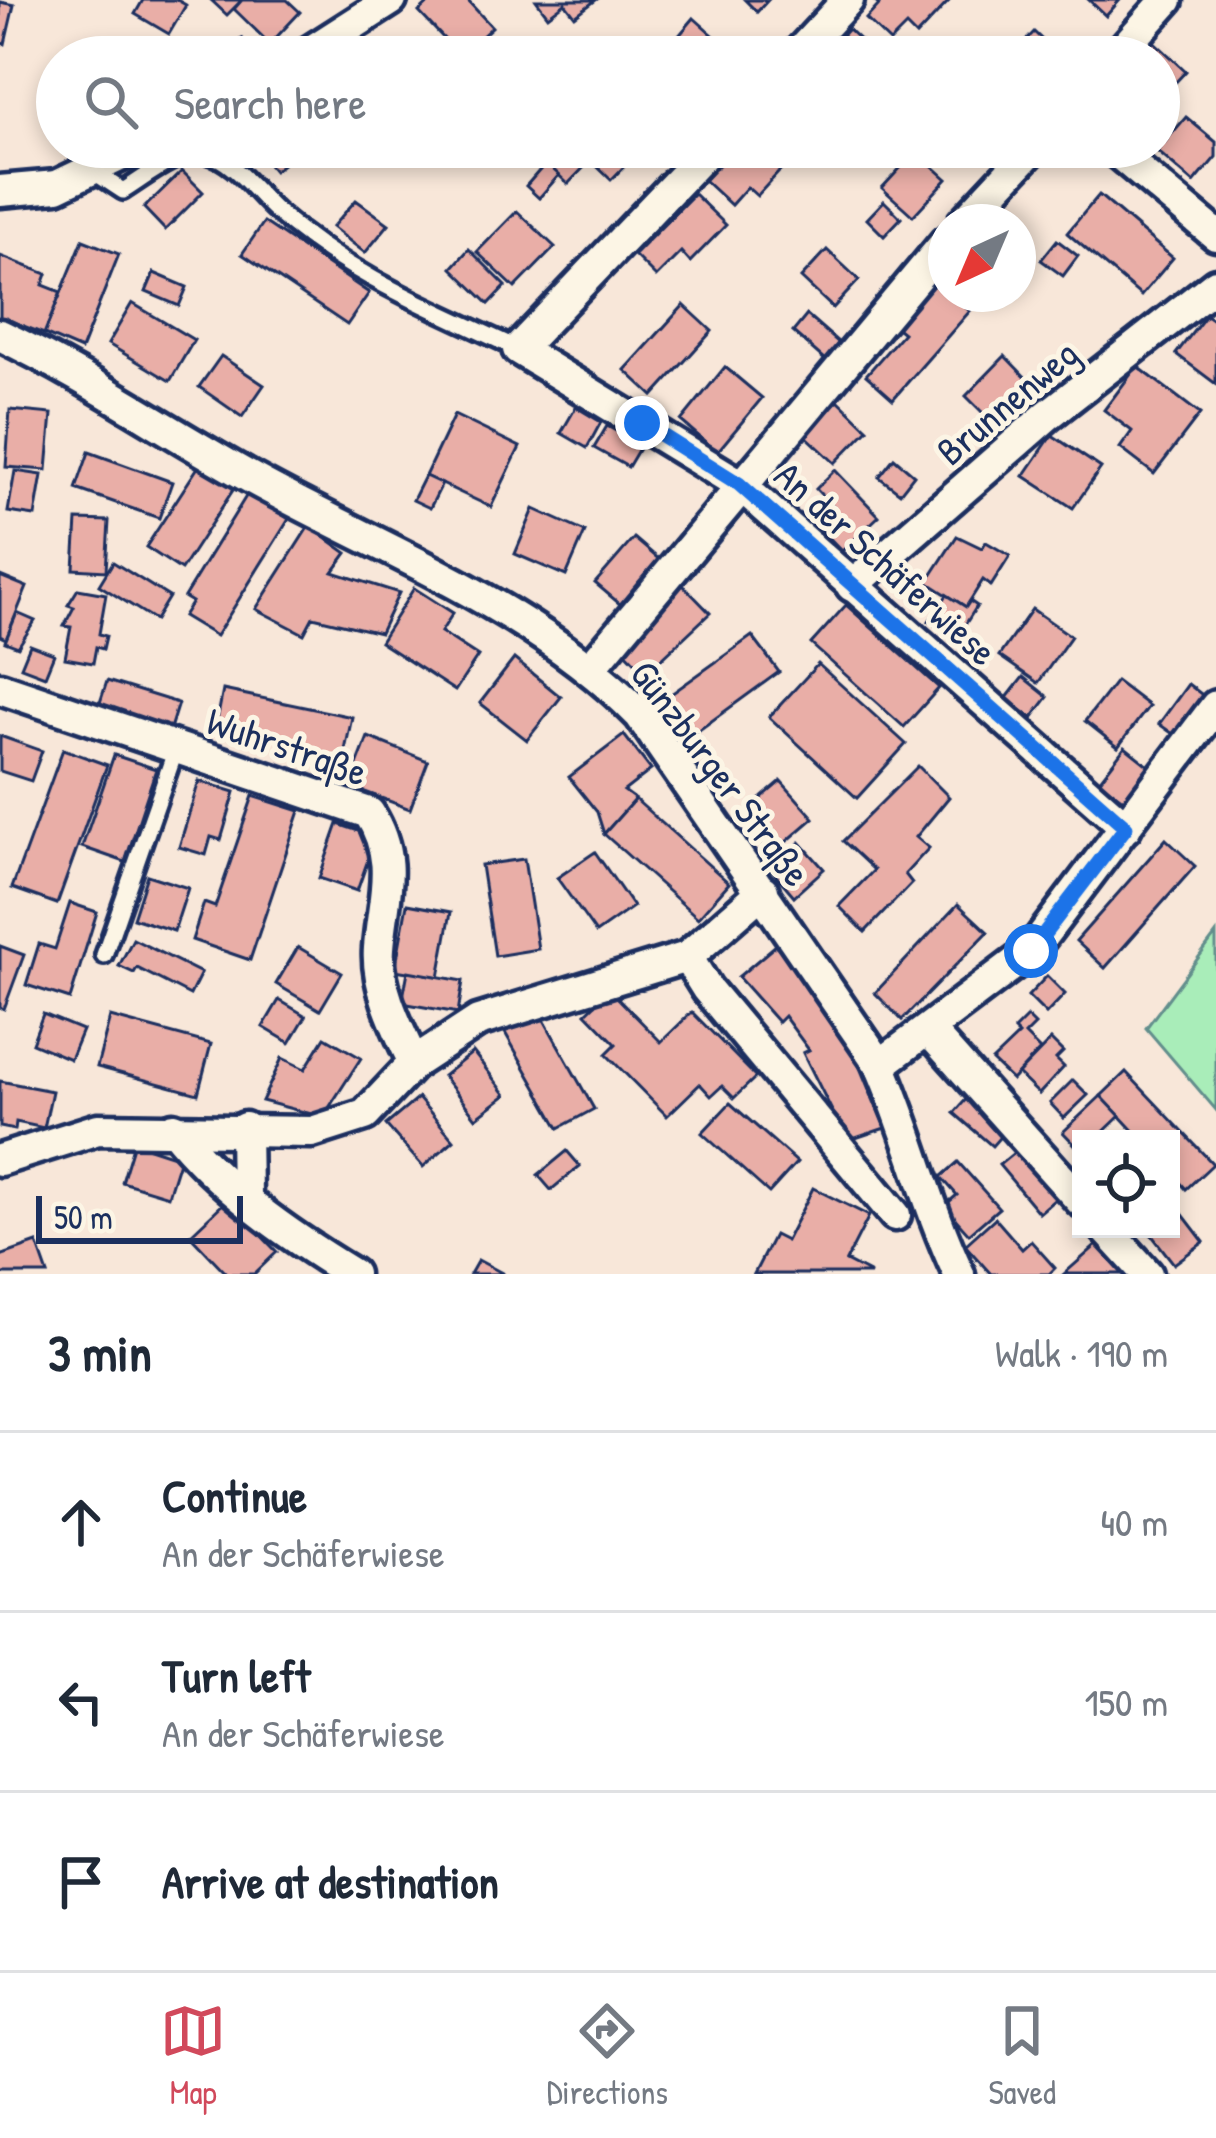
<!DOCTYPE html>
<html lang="en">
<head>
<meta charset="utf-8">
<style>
  :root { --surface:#fff; --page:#f6f6f7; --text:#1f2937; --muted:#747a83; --line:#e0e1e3; --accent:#d1495b }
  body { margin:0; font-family:"Patrick Hand",sans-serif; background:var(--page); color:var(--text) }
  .controls { position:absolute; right:36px; bottom:36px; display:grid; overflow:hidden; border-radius:0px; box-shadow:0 6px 18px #0003 }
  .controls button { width:108px; height:108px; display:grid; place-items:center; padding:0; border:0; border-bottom:3px solid var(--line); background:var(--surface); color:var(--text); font:60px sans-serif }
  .compass { position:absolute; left:928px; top:204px; width:108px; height:108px; border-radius:50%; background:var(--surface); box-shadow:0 6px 18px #0003; rotate:224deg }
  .scale { position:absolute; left:36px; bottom:30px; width:207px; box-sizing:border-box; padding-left:12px; border:6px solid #1b2f5e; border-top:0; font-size:33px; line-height:42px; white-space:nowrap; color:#1b2f5e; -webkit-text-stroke:9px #fcf5e5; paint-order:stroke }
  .stop { position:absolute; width:36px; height:36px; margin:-27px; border:9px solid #1a73e8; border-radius:50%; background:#fff }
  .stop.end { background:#1a73e8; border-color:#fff; box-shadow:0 3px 12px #0008 }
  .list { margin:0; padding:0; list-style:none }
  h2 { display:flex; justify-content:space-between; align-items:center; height:156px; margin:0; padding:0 48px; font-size:51px }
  h2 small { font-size:39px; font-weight:400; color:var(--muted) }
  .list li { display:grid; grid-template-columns:78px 1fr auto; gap:36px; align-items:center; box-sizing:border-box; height:180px; padding:0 48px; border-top:3px solid var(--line) }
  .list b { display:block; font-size:45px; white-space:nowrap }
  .list p { margin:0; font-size:39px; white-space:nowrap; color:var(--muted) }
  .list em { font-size:39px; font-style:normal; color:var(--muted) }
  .icon { flex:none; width:66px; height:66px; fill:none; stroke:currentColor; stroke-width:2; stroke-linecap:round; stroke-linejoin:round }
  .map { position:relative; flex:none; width:1216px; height:1274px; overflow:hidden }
  .search { position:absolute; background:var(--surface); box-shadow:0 6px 18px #0003; left:36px; right:36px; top:36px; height:132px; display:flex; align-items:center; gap:30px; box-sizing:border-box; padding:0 42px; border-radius:66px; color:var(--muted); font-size:45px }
  .sheet { height:696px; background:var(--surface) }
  nav { display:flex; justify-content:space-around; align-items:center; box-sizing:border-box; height:168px; border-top:3px solid var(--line); background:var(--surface); font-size:33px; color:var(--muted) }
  nav a { display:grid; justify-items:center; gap:6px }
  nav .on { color:var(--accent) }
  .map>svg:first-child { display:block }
</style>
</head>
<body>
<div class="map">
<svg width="1216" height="1274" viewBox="0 0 1216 1274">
  <rect width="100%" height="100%" fill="#f8e7d9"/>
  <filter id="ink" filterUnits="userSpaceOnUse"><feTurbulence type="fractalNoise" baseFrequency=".00833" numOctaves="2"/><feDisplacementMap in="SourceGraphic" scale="24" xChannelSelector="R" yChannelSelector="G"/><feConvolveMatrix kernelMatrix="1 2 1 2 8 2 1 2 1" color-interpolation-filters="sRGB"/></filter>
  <g filter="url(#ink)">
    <path fill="#a9edb9" stroke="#628e8c" stroke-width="3" d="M1216,934v176l-70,-82z"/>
    <g fill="#e9aea7" stroke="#1b2f5e" stroke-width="3">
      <path d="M143,0h34l9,5 -17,29 -34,-20z"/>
      <path d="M211,0h31l-15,15z"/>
      <path d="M242,0h45l13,12 -30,32 -36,-35z"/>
      <path d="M432,0h35l25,27 -32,29 -41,-44z"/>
      <path d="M536,0h60l-21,16 -10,-13 -17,13z"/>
      <path d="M745,0h23l-11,12z"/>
      <path d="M873,0h77l-34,36 -10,-10 -16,16 -24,-23 13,-14z"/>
      <path d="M1089,0h31l-14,16z"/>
      <path d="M0,2l14,3 -9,39 -5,-1z"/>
      <path d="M694,18l44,39h-102l16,-17 13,12z"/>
      <path d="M848,29l30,28h-56z"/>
      <path d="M1034,32l26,25h-50z"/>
      <path d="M1147,35l39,36 -27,29v-43h-32z"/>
      <path d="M242,38l6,11 -24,8 -4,-8z"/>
      <path d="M1186,117l30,25v15l-22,26 -37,-32z"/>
      <path d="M254,147h50l-30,24z"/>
      <path d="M555,147h22l14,13 -23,24 -25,-24z"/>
      <path d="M577,147h66l-32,33z"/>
      <path d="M734,147h64l2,2 -43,47 -10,-9 -16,18 -27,-25z"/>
      <path d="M916,151l31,28 -34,37 -31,-28z"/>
      <path d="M546,163l13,12 -20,23 -13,-12z"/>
      <path d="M182,171l21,21 -38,38 -21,-22z"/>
      <path d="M694,194l32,31 -36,37 -9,-10 -25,25 -22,-22z"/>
      <path d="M1099,195l74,63 -32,38 -74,-63z"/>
      <path d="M356,200l33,24 -24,29 -33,-26z"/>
      <path d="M884,201l17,17 -17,18 -17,-17z"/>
      <path d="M517,211l38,36 -40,41 -38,-36z"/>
      <path d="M264,222l105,71 -22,32 -105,-71z"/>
      <path d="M83,240l36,14 -38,96 -37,-16z"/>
      <path d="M1057,240l21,16 -15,20 -22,-16z"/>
      <path d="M469,249l37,37 -17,18 -37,-36z"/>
      <path d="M827,250l32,30 -26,28 -32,-30z"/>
      <path d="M0,256l47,18 -4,11 18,7 -17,42 -44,-17z"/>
      <path d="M154,273l33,14 -8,19 -33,-14z"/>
      <path d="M928,275l42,36 -77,88 -27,-24 37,-42 -15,-12z"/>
      <path d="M132,303l62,37 -24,41 -62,-37z"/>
      <path d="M684,305l28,26 -59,65 -28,-26z"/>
      <path d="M807,315l32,28 -14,17 -32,-28z"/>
      <path d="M1206,315l10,7v62l-40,-30z"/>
      <path d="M221,356l43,29 -22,32 -43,-30z"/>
      <path d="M1005,356l28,29 -39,39 -28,-28z"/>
      <path d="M1137,366l63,48 -46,60 -34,-26 12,-17 -28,-21z"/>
      <path d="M725,367l37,31 -45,54 -36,-31z"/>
      <path d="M838,400l30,29 -33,34 -30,-28z"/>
      <path d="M576,407l25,15 -14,26 -26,-15z"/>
      <path d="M10,410l42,4 -5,56 -41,-3z"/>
      <path d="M454,415l66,32 -29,60 -66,-31z"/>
      <path d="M607,426l34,19 -13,22 -34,-19z"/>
      <path d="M1052,435l49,33 -28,40 -49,-32z"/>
      <path d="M89,452l83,30 -13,36 -83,-29z"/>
      <path d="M894,458l20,17 -14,18 -21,-16z"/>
      <path d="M202,461l35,23 -56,86 -35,-23z"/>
      <path d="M835,470l44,46 -37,35 -26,-27 17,-17 -17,-18z"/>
      <path d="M15,471l27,4 -7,41 -27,-4z"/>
      <path d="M425,476l17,8 -12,24 -17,-8z"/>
      <path d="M248,493l41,26 -73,117 -33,-20 9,-14 -8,-5z"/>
      <path d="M534,509l51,23 -19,44 -51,-22z"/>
      <path d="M77,520l32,1 -3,50 -32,-2z"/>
      <path d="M309,526l38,27 -14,19 66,21 -19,40 -67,-16 -9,17 -48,-25z"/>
      <path d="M957,536l25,12 4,-6 24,14 -19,30 -8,-6 -17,27 -39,-25z"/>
      <path d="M634,538l27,23 -39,45 -27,-23z"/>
      <path d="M113,562l56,35 -14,23 -56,-35z"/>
      <path d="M0,576l27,11 -21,52 -6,-3z"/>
      <path d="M682,584l28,29 -64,60 -28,-29z"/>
      <path d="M414,588l39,25 -12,19 37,24 -23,35 -75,-49z"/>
      <path d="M78,589l28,5 -7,40 7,2 -3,13 -7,-2 -3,16 -28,-5 6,-31 -7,-1 10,-19 -6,-2z"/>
      <path d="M947,595l19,12 4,-6 7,5 -21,33 -27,-18z"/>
      <path d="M846,605l93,83 -35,39 -93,-83z"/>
      <path d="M1032,609l39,27 -33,47 -39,-27z"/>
      <path d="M17,613l18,8 -17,26 -13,-5z"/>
      <path d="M752,636l27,36 -88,64 -27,-37z"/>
      <path d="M30,645l24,9 -9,22 -24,-9z"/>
      <path d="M514,659l47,38 -34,43 -47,-37z"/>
      <path d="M818,664l88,80 -49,54 -88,-81z"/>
      <path d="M1023,677l25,20 -16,21 -26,-19z"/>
      <path d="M107,681l71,22 -10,32 -71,-23z"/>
      <path d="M1116,681l33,25 -31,41 -33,-26z"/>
      <path d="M1188,684l21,16 -29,39 -21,-15z"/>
      <path d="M223,690l129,27 -9,43 -55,-11 1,-8 -73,-15z"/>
      <path d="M624,735l27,35 -27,21 11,8 -31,35 -7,-22 -28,-35z"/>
      <path d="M0,736l42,15 -11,30 -31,-10z"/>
      <path d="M368,737l60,24 -18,48 -61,-23z"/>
      <path d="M1125,747l29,23 -26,33 -29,-22z"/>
      <path d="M63,749l44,16 -50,139 -45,-16z"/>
      <path d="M114,755l42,14 -31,93 -43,-15z"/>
      <path d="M918,766l31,31 -33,40 13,11 -24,26 7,9 -47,49 -26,-26 35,-36 -31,-29z"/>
      <path d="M199,781l36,11 -14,48 -10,-3 -5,18 -27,-8z"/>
      <path d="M781,781l33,37 -43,37 -33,-37z"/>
      <path d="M253,796l47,15 -50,149 -58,-20 12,-37 11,4z"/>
      <path d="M635,799l94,84 -31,35 -94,-84z"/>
      <path d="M338,824l38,13 -19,54 -38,-13z"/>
      <path d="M1166,839l29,27 -90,102 -29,-27z"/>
      <path d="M800,842l24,27 -30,27 -24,-28z"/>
      <path d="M595,852l38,55 -37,26 -39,-55z"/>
      <path d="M524,859l14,90 -43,7 -14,-91z"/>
      <path d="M147,875l41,13 -14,43 -41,-13z"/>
      <path d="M70,903l27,9 -27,87 -44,-14 13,-41 16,5z"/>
      <path d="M407,904l44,8 -12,65 -44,-7z"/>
      <path d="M958,904l30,28 -86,88 -27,-27z"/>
      <path d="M133,939l68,34 -11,22 -53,-27 -3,5 -15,-7z"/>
      <path d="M776,945l70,89 39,94 -38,13 -44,-88 6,-3 -25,-34 -6,6 -40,-45z"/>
      <path d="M0,946l24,9 -20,54 -4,-2z"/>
      <path d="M298,947l44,26 -22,37 -44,-26z"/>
      <path d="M408,971l55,10 -5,32 -56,-10z"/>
      <path d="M1047,976l18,18 -19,20 -18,-18z"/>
      <path d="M610,990l51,52 31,-30 64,65 -22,21 -12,-12 -11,10 -11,-12 -33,32 -61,-62 10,-10 -30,-31z"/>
      <path d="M279,1000l27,16 -16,27 -27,-16z"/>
      <path d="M538,1009l56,100 -35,19 -56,-99z"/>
      <path d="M43,1014l39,16 -12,29 -38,-16z"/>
      <path d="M110,1017l101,27 -13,50 -101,-27z"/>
      <path d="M1027,1017l8,8 -10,10 15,15 -28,30 -20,-19 27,-26 -5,-5z"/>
      <path d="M325,1037l36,21 -38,59 -61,-16 20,-43 23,11z"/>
      <path d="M1051,1040l12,12 -7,7 8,8 -25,27 -21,-20z"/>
      <path d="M473,1052l33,43 -30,23 -33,-42z"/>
      <path d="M1126,1072l87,92 -27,25 -15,-17v-33h-30l-40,-43z"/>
      <path d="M1073,1080l15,15 -24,23 -14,-15z"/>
      <path d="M0,1081l52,10 -8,37 -28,-6 -1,8 -15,-3z"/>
      <path d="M1101,1096l19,20 -24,23h-15v12l-18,-19z"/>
      <path d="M968,1097l38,33 -14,16 -38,-33z"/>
      <path d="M418,1098l36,42 -31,27 -37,-42z"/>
      <path d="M730,1103l67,59 -28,31 -67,-60z"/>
      <path d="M134,1143l46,15 -12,38 -46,-14z"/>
      <path d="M1021,1147l39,48 -21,18 -40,-48z"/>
      <path d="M567,1151l13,15 -29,24 -13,-15z"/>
      <path d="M958,1162l41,46 -30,26 -25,-28 13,-11 -16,-18z"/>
      <path d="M813,1188l56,28 -23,45 25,13h-117l20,-39 12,6z"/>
      <path d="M1171,1199l33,43 -30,22 -27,-35h24z"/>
      <path d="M227,1200l50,52 -23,22h-27l-37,-39z"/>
      <path d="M995,1218l27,31 9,-8 24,27 -6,6h-58l-26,-29z"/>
      <path d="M37,1243l11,31h-48v-18z"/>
      <path d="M1098,1244l26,30h-60z"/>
      <path d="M478,1260l26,14h-34z"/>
    </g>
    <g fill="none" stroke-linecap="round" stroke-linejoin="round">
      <defs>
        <g id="lane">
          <path d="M94,172l29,19c23,-14 55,-42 83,-37 29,6 50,40 71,58 76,66 152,95 241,137"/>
          <path d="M104,955l72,-206"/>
        </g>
        <g id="street">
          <path d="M302,57l89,-57"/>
          <path d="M795,57l53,-57"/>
          <path d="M1116,57l51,-57"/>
          <path d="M711,147l-193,202 221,135 387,343"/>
          <path d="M1111,147l105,88"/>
          <path d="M0,191l57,-5 81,-39"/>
          <path d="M964,222l70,-75"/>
          <path d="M0,335c88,42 168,97 253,144 132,73 280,127 387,236l240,350c30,69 47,141 79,209"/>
          <path d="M852,586l196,-171 168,-131"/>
          <path d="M592,666l354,-424"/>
          <path d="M0,688l369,125c30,48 14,83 10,135 -3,39 19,81 35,115"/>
          <path d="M687,957l20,32 188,226"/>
          <path d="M930,1032l151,169"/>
          <path d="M880,1065l151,-114 185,-245"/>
          <path d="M173,1128c46,59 115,107 179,146"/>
          <path d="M245,1128l1,69"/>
          <path d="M0,1160l98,-31 214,3 53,-17 49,-52 64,-42 209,-64 76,-66"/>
          <path d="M1106,1229l41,45"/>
        </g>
      </defs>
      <use href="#lane" stroke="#1b2f5e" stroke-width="24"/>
      <use href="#street" stroke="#1b2f5e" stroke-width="39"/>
      <use href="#lane" stroke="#fcf5e5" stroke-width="15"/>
      <use href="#street" stroke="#fcf5e5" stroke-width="30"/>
    </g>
  </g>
  <g fill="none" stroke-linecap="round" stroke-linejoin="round" filter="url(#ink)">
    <path stroke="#1a73e8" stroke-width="15" d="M642,423l97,61 387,343 -95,124"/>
  </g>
  <g text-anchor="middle" stroke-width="10" stroke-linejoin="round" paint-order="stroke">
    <g font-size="39" fill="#1b2f5e" stroke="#fcf5e5">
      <text transform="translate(1007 402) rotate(-40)" y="14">Brunnenweg</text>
      <text transform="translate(886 563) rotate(42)" y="14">An der Schäferwiese</text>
      <text transform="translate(287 746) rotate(19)" y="14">Wuhrstraße</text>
      <text transform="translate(721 773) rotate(53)" y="14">Günzburger Straße</text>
    </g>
  </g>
</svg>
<div class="controls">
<button><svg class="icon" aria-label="locate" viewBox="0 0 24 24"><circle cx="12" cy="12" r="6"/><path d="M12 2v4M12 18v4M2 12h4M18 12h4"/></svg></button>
</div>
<svg class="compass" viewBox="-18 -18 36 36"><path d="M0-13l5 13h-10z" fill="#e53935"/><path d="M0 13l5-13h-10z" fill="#747a83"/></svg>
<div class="scale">50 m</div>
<div class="stop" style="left:1031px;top:951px"></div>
<div class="stop end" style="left:642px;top:423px"></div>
<div class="search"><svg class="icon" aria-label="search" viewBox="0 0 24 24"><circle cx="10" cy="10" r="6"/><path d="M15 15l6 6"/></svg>Search here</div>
</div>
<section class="sheet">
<h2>3 min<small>Walk · 190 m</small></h2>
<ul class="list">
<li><svg class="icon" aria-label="ahead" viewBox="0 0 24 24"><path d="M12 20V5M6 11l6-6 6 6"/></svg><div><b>Continue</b><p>An der Schäferwiese</p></div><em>40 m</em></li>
<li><svg class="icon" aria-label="left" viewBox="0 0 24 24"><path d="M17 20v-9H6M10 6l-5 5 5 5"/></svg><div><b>Turn left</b><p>An der Schäferwiese</p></div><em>150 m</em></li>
<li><svg class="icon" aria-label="arrive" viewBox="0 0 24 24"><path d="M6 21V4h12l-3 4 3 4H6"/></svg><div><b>Arrive at destination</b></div></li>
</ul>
</section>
<nav>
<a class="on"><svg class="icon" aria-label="map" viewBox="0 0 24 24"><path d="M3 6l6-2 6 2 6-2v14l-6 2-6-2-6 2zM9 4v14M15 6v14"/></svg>Map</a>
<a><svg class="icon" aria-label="directions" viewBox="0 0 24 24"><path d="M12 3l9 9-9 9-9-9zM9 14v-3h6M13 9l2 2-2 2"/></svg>Directions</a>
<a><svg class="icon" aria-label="saved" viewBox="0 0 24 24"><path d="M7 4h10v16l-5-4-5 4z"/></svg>Saved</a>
</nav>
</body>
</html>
